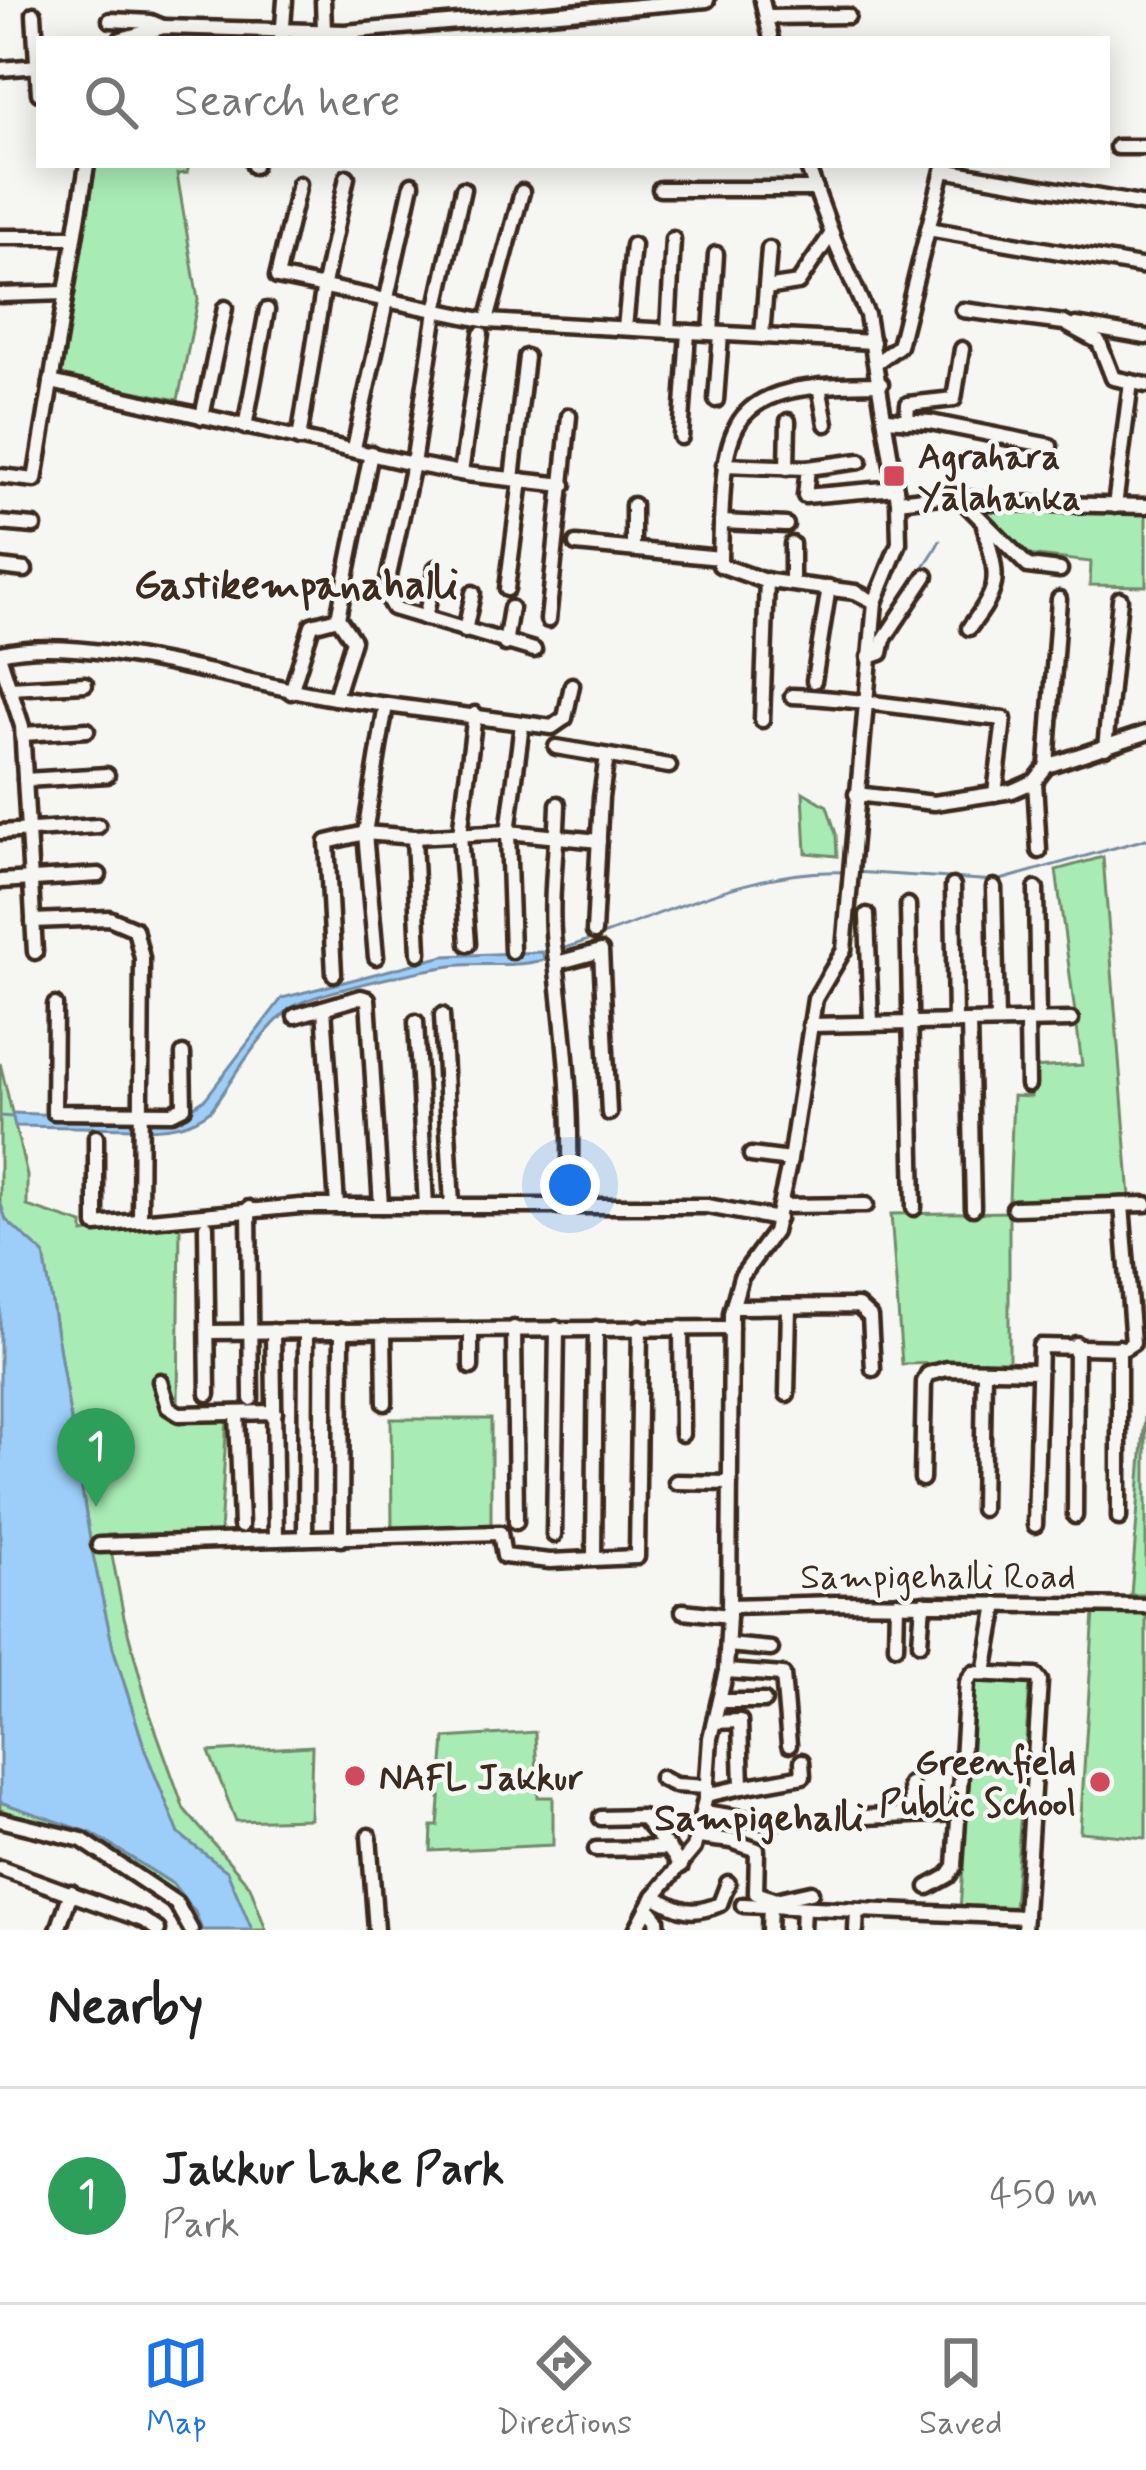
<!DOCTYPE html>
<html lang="en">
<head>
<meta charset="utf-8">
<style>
  :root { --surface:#fff; --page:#f2f2f2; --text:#222; --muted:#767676; --line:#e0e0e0; --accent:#1a73e8 }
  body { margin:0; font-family:Mynerve,sans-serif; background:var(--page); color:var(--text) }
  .you { position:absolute; left:570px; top:1185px; width:42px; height:42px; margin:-30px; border:9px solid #fff; border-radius:50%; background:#1a73e8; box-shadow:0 0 0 18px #1a73e833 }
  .badge { display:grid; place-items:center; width:78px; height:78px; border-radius:50%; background:var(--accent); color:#fff; font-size:39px; font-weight:700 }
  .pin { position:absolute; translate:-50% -99px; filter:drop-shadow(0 3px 6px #0008) }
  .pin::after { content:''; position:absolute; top:63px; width:42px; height:36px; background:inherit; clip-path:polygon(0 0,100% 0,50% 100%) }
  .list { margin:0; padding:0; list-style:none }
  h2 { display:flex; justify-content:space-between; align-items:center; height:156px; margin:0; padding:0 48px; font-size:51px }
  h2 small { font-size:39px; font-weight:400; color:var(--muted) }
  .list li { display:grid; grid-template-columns:78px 1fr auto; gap:36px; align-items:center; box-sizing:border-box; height:216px; padding:0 48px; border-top:3px solid var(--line) }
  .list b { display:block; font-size:45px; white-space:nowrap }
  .list p { margin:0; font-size:39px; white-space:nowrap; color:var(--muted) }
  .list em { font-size:39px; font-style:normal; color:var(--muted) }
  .icon { flex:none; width:66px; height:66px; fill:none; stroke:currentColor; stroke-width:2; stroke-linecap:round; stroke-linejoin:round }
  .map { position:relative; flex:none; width:1146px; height:1930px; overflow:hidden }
  .search { position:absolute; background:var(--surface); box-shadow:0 6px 30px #0003; left:36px; right:36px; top:36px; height:132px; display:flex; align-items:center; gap:30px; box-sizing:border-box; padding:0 42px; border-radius:0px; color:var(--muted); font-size:45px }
  .sheet { height:372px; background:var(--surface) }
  nav { display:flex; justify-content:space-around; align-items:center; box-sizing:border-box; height:168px; border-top:3px solid var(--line); background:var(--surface); font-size:33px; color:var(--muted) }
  nav a { display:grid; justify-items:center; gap:6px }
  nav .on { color:var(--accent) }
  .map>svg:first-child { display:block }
</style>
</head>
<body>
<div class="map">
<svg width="1146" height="1930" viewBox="0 0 1146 1930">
  <rect width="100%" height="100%" fill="#f6f6f2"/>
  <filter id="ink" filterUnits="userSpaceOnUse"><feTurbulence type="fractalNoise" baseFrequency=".00833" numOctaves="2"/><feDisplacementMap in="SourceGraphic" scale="24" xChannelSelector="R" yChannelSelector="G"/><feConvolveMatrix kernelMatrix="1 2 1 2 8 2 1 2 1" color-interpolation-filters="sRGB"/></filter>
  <g filter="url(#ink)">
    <g fill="#a8ebb5" stroke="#728a6a" stroke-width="3">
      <path d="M96,165h93l-2,8 -10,1 21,126 -20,100 -119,-24z"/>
      <path d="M974,503l172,7v76l-56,-1 1,-23 -63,-7z"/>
      <path d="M803,792l24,14 9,28 1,22 -31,-3z"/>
      <path d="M1103,857l27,340 -121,4 4,-105 18,1v-29l51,-3 -26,-195z"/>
      <path d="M0,1063l27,112v31l56,18v9l53,-8 44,-1 -2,180 -19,1 12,13h56l-7,114 -112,3 16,82 26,97 34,95 66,77 16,44h-14l-25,-58 -48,-38 -33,-81 -33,-105 -22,-102 -47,-292 -38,-34 -6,-18z"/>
      <path d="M1009,1212v150l-107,2 -11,-150z"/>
      <path d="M1146,1403v192h-15z"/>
      <path d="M391,1419h100v109h-99z"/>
      <path d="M1094,1612l52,1v225l-66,-6z"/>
      <path d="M976,1679l54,3 -16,228h-54z"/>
      <path d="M535,1732l3,65h15v48l-122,6 1,-25h6l7,-88z"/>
      <path d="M312,1746l-2,73 -74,2 -27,-69z"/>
      <path d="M0,1802l92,31 81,51 22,28 7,18h-6l-6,-23 -9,-11 -99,-63 -82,-23z"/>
    </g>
    <g fill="#9ccef9" stroke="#758ca1" stroke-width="3">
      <path d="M542,952l2,5 7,-3 1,3c-31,12 -67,5 -101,9 -29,4 -141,27 -160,42 -33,26 -56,69 -80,102 -20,16 -40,18 -64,19l-1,-11 35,-3 25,-17 76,-100 162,-42z"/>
      <path d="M12,1113l124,5v10l-121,-2z"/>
      <path d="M0,1202l6,18 38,34 47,292 22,102 33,105 33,81 48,37 25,59h-50l-7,-18 -22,-28 -81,-51 -92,-31z"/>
    </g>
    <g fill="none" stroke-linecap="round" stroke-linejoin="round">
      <g stroke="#758ca1" stroke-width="3">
        <path d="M907,594c9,-20 24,-34 33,-54"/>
        <path d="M854,872l143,9 149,-42"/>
        <path d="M561,949c92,-28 184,-81 283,-77"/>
        <path d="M0,1116l12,1"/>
      </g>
      <defs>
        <g id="minor">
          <path d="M323,0l1,31"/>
          <path d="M762,0l9,39"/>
          <path d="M34,14l5,79"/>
          <path d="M766,17l82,-1"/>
          <path d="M110,20l41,2 12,5"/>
          <path d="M121,39l43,-12 181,5 362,-32"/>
          <path d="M282,39l3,-39"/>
          <path d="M0,69l39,-3"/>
          <path d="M1117,147h29"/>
          <path d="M254,166v-1"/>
          <path d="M299,184l-22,93 210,44 386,21"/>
          <path d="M660,189h156"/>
          <path d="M928,229l218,38"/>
          <path d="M0,237h75"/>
          <path d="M766,288l32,-5 34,-50"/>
          <path d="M0,295l66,-2"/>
          <path d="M963,310l101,13 35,19 14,36 33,7"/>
          <path d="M487,321l35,-129"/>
          <path d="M1076,325l70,12"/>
          <path d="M625,328l8,-83"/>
          <path d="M668,331l5,-92"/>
          <path d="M711,333l5,-79"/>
          <path d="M762,336l7,-87"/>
          <path d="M877,362l22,-16 44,-176 203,35"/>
          <path d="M51,382l362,82 23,-153 27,-122"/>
          <path d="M819,386l7,38"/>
          <path d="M716,400l5,-66"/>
          <path d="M202,417l23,-109"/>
          <path d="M886,419l44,3 120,24"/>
          <path d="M907,421l1,-17 46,-5 8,-50"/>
          <path d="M245,427l22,-117"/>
          <path d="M681,437l7,-105"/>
          <path d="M299,439l25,-155 23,-107"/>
          <path d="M354,448l58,-264"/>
          <path d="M371,453l-33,165 15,22 -18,58 217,29 13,-9 7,-33"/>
          <path d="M724,465l84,3 -3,28 91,-8"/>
          <path d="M787,468l1,-47"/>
          <path d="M808,468l52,-7"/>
          <path d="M461,473l20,-139"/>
          <path d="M0,476l35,4 52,-315"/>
          <path d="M512,479l14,-122"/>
          <path d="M960,498l68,68 32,4"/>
          <path d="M898,501l50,-6 50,8 148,3"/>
          <path d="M1115,506l16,-124"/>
          <path d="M721,522l65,3"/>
          <path d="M0,523l34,3"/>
          <path d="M576,544l144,14"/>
          <path d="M633,549v-44"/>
          <path d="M0,567l25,3"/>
          <path d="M792,582v-38"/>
          <path d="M507,589l14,-109"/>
          <path d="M875,602l-20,-10 -93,-12 -42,-15v-7c4,-144 3,-174 161,-174"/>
          <path d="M425,618l11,-50"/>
          <path d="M548,620l21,-204"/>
          <path d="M969,628c35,-45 28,-50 15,-103"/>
          <path d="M465,631l8,-38"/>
          <path d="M505,644l6,-36"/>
          <path d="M534,650l-141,-42 -8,-14 28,-130 53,10 98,11"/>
          <path d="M0,653c86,-21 243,31 335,45"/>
          <path d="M869,657l12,-4 3,-14 42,-63"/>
          <path d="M0,658l22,68 13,226"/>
          <path d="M814,681l15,-94"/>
          <path d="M10,688l75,-4"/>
          <path d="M291,692l21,-67 26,-7"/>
          <path d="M792,696c72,3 140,16 212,23l-9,75"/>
          <path d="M762,720l5,-140"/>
          <path d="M23,734l64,-4"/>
          <path d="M556,747l113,19"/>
          <path d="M1105,748l15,-149"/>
          <path d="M1047,766l12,-167"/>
          <path d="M25,780l82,-5"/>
          <path d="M1035,781l4,70"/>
          <path d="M856,794l78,9 78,-12 23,-10 12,-15 99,-33"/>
          <path d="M558,804c-1,45 -9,96 -4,140 10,88 21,174 14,262"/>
          <path d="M0,832l98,-6"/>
          <path d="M414,837l5,116"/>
          <path d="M0,881l99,-6"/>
          <path d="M953,886l2,136"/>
          <path d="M994,887l3,134"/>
          <path d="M1036,889l2,131"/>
          <path d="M908,905l6,303"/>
          <path d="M867,915l4,108"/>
          <path d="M33,921l76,-3 26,11 7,29 -2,262"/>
          <path d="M594,932l7,-135 6,-41"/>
          <path d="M468,944l-8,-110 15,-120"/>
          <path d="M512,951l-4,-119 14,-108"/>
          <path d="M376,957l-11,-124 21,-128"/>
          <path d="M557,963l44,-12 8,162"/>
          <path d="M334,974l-7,-132 38,-9 49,4 94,-5 91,9"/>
          <path d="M55,1005l-1,107 118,1 12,-6 -1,-53"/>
          <path d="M324,1008l13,198"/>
          <path d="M442,1015l10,191"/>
          <path d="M295,1016l66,-19 7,2 13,207"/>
          <path d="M1027,1021l1,64"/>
          <path d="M416,1022l10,184"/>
          <path d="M969,1022l4,186"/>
          <path d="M810,1025l261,-5"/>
          <path d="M96,1137v88l204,-19h407l71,13"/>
          <path d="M751,1155l39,5"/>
          <path d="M781,1206l85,-1"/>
          <path d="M249,1208l2,191"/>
          <path d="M1014,1208l132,-4"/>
          <path d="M206,1226l2,168"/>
          <path d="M733,1307l125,-1 12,11 3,52"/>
          <path d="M514,1328l2,194"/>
          <path d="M681,1328l1,106"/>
          <path d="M384,1330l1,73"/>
          <path d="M471,1330v37"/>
          <path d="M273,1331l3,208 224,-6 4,23 46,5 87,-4 3,-230"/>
          <path d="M208,1332l523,-4"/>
          <path d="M1119,1347v171"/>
          <path d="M160,1381l8,26 11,7 96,-2"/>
          <path d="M787,1394l2,-87"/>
          <path d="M237,1413l4,113"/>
          <path d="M922,1479l2,-97 4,-8 19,-5 90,2"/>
          <path d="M676,1482l54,1"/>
          <path d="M982,1509l2,-139"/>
          <path d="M1075,1516l1,-172"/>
          <path d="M1035,1525l5,-179 85,2 8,-5 -11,-138"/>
          <path d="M554,1535l3,-207"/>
          <path d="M305,1538l1,-207"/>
          <path d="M341,1539l1,-209"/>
          <path d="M99,1545l177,-6"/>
          <path d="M594,1557l2,-229"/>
          <path d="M729,1606l108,-3 309,3"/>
          <path d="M683,1611l46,5"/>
          <path d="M920,1643l3,-40"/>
          <path d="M728,1645l43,4"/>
          <path d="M896,1646l1,-43"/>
          <path d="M726,1671l57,4 6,70"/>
          <path d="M985,1673l12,-69"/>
          <path d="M719,1701h45"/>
          <path d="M661,1778l14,7 32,2"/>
          <path d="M910,1784l2,30"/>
          <path d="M742,1787l61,-11 -1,-15"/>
          <path d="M706,1795l36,-8 -2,-66 -26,1"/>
          <path d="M704,1812l70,11"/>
          <path d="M865,1817l93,-4"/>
          <path d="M601,1818l41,-1 26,31"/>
          <path d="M0,1820l82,20 94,63 15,27"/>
          <path d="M369,1836l7,94"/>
          <path d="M698,1837l34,4 25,9 -1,43 19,7 36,-8"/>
          <path d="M596,1849l72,-1 13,18"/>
          <path d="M0,1868l143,52 15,10"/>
          <path d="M928,1887l20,-11 7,-10 12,-184 6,-9 63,3 4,5 -16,249"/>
          <path d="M654,1896c25,15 39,20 66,8l8,-21"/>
          <path d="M743,1905l282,12"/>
          <path d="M648,1908l9,11 1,11"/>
          <path d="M58,1930l13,-38"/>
          <path d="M636,1930l18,-34 40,-48 12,-53 4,-57 16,-67 3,-55 2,-303 10,-36 33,-45 16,-72 25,-161 29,-49 31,-348 24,-59 -1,-42 -31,-186 -32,-73 -28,-77"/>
          <path d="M769,1930l1,-24"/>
          <path d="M802,1930l1,-22"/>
          <path d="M856,1930l1,-20"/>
        </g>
      </defs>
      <use href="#minor" stroke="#3b2a1e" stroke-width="21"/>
      <use href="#minor" stroke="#f6f6f2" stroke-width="12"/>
    </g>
  </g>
  <g fill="#d1495b" stroke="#f6f6f2" stroke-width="4.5">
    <rect x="882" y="464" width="24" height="24" rx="6"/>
    <circle cx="355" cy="1776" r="12"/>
    <circle cx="1100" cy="1782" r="12"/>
  </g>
  <g text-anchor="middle" stroke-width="9" stroke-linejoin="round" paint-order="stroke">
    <g font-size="36" font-weight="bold" fill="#3b2a1e" stroke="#f6f6f2" text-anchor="start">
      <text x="918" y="468">Agrahara<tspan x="918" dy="41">Yalahanka</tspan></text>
      <text x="1076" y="1774" text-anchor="end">Greenfield<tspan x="1076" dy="41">Public School</tspan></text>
      <text x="379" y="1789">NAFL Jakkur</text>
    </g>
    <g font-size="36" fill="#3b2a1e" stroke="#f6f6f2">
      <text x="938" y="1588">Sampigehalli Road</text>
    </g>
    <g font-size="39" font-weight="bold" fill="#3b2a1e" stroke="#f6f6f2">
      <text x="759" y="1830">Sampigehalli</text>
    </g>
    <g font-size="42" font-weight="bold" fill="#3b2a1e" stroke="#f6f6f2">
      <text x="296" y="598">Gastikempanahalli</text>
    </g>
  </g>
</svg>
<div class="you"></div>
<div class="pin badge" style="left:96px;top:1507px;background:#2e9e5b">1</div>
<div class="search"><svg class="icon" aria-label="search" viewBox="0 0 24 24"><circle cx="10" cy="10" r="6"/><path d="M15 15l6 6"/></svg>Search here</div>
</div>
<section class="sheet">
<h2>Nearby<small></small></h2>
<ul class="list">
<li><span class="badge" style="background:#2e9e5b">1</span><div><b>Jakkur Lake Park</b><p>Park</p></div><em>450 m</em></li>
</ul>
</section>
<nav>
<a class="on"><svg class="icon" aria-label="map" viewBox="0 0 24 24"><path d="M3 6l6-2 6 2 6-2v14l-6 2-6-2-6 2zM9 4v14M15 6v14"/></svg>Map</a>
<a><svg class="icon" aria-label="directions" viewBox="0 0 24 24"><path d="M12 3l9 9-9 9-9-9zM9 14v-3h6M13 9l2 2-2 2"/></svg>Directions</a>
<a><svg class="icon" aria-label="saved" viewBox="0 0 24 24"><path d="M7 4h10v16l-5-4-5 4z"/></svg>Saved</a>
</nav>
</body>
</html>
